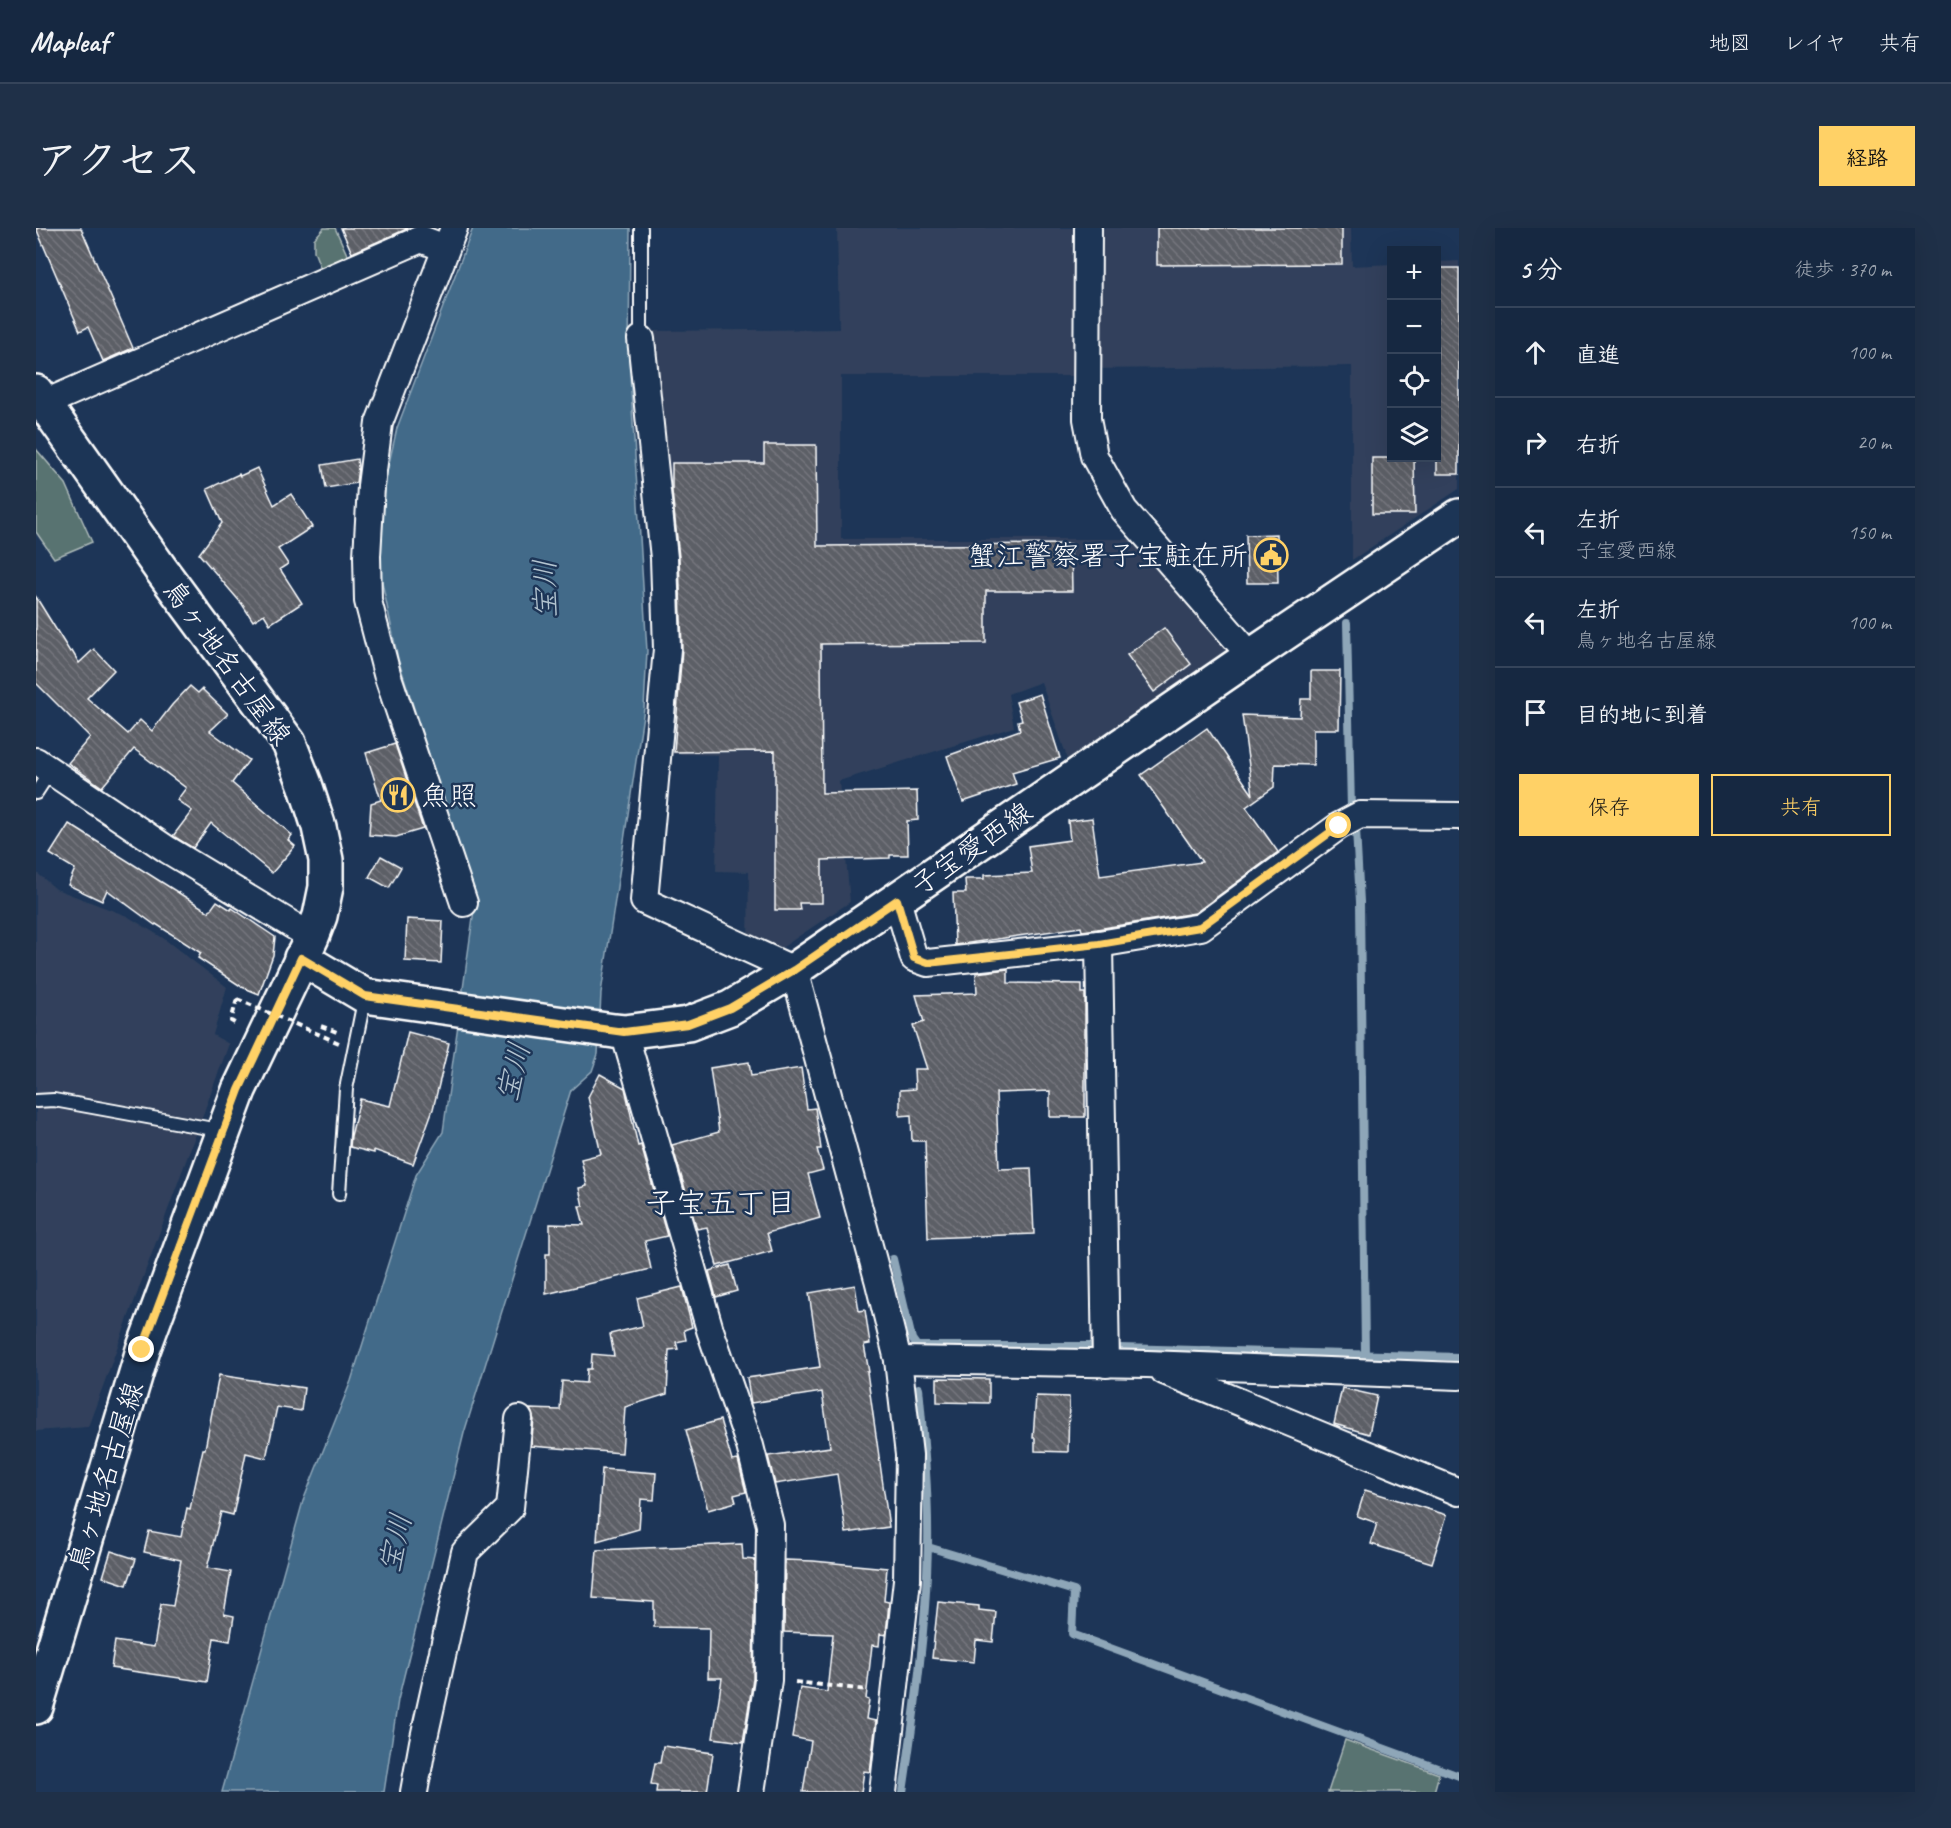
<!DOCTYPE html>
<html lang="ja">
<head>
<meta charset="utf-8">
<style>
  :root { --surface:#162841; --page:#1f3048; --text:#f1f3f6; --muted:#9ea6b1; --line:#35445a; --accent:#ffd166 }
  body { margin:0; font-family:Caveat,"Klee One",sans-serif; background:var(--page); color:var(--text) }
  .controls { position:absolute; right:18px; top:18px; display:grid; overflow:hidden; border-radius:0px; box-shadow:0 6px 24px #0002 }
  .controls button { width:54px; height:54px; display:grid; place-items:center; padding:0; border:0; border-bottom:2px solid var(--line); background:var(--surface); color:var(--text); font:30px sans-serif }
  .stop { position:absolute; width:18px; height:18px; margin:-14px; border:4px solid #ffd166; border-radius:50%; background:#fff }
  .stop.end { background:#ffd166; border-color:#fff; box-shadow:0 2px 6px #0008 }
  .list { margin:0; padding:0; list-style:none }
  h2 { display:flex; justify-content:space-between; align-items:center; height:78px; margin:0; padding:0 24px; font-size:26px }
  h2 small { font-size:20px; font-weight:400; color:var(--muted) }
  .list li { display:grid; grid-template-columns:39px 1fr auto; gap:18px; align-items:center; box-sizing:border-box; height:90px; padding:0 24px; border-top:2px solid var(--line) }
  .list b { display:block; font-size:22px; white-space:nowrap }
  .list p { margin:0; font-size:20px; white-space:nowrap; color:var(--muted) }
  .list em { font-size:20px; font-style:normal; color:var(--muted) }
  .actions { display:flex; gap:12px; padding:18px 24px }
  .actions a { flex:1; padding:14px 0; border:2px solid var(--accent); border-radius:0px; text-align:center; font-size:21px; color:var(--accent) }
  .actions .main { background:var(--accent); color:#111 }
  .icon { flex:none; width:33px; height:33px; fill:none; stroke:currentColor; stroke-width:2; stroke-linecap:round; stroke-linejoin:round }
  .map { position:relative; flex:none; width:1423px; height:1564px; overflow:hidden; border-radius:0px }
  header { display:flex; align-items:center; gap:36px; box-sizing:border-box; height:84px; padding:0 30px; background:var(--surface); border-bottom:2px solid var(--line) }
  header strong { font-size:28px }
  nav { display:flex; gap:33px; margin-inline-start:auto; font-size:21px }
  .intro { display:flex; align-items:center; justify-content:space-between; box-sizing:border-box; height:144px; padding:0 36px }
  h1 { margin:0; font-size:42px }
  .button { padding:15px 27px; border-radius:0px; background:var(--accent); color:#111; font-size:21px; font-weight:700 }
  main { display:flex; gap:36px; padding:0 36px }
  aside { flex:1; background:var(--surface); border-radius:0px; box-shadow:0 6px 24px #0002 }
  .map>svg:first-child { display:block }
</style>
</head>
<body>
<header>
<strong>Mapleaf</strong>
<nav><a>地図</a><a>レイヤ</a><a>共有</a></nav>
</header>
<div class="intro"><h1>アクセス</h1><a class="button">経路</a></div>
<main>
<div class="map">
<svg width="1423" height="1564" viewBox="0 0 1423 1564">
  <defs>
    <pattern id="building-back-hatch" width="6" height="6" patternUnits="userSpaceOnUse" patternTransform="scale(1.5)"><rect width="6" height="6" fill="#5c5e66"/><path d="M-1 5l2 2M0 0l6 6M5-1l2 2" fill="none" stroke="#74767d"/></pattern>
  </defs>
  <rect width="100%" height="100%" fill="#1d3557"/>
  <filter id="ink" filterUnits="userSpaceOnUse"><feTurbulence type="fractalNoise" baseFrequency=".0167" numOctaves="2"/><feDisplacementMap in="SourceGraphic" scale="12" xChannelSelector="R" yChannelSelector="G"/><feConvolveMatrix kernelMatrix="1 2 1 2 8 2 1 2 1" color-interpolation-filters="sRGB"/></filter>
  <g filter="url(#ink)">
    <g fill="#30415c">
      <path d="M801,0h240l1,148h-237v163h291l100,112 -163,112 -28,-81 -33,12 6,33 -175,54 11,121 -76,51 -26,-12 1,-69 -33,-1 2,-116 -45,-1 -3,-232 -19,-191 188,-2z"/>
      <path d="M1062,0h253l1,38 39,-2 1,194h44l1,-196 22,-1v228l-107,71v-194l-257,3z"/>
      <path d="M0,644l20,17 71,27 36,22 64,49 -14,48 16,9 -141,383 -52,4z"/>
    </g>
    <g fill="#587371" stroke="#acb9b8" stroke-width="1.5">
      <path d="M288,0h11l14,31 -27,13 -8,-21v-12z"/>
      <path d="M0,221l30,35 26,58 -38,16 -18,-26z"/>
      <path d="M1309,1512l94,34 -5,18h-106z"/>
    </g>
    <path fill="#426b89" stroke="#8ea6b8" stroke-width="1.5" d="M437,0h157l-1,130 18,293 -3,57 -43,285 -3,61 -6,17 -21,19 -107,343 -66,267 -14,92h-162l81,-291 48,-120 65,-206 27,-43 32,-229 -5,-22 -72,-222 -17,-82v-51l6,-54 10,-44z"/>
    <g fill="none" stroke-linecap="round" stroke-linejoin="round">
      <g stroke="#8ea6b8" stroke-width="8">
        <path d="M1311,395l4,187"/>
        <path d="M1320,601l4,73 5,452"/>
        <path d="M857,1031l19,80 5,7h181"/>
        <path d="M1084,1120l339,9"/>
        <path d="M892,1319l146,44 -2,43 387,142"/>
        <path d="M867,1564c12,-81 23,-163 25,-245 1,-52 -4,-106 -9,-159"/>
      </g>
    </g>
    <g fill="url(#building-back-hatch)" stroke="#fff" stroke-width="1.5">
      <path d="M0,0h45l52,120 -30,13 -15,-34 -8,4z"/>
      <path d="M305,0h68l-57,25z"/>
      <path d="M1121,0h185v36l-185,1z"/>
      <rect x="1401" y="40" width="22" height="206"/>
      <path d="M728,217h52l1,101 254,-2 1,47h-86v52l-165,1 1,149 95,-2 1,29 -11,1 1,34h-18v3l-68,2v43h-23l1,7h-25v-159l-101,1 8,-103 -3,-92 -7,-66v-28h92z"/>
      <path d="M1336,230h42l1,56h-43z"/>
      <path d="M321,231l1,8 -2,16 -30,5 -4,-23z"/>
      <path d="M221,240l17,37 17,-11 21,33 -34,22 10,15 -8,5 22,34 -32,21 -6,-10 -11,7 -11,-17 -43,-50 23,-31 -15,-34 32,-15 1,2z"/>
      <path d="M1241,306l1,49h-31l-1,-48z"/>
      <path d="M0,369l34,55 2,-1 7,12 15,-14 20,21 -27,28 41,36 12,-14 12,11 20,-26 18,-19 8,7 4,-4 26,25 -18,17 39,29 -17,23 60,52 -4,5 7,6 -23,27 -61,-50 -18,25 -20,-12 19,-25 -15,-11 9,-12 -52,-39 -32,38 -34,-24 22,-26 -54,-54z"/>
      <path d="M1128,400l27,36 -37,28 -27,-37z"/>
      <path d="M1275,443h29l-1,58h-26v36l-38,-1 -1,23 -28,20 32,45 -83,61 -98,16 -15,2 -1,-4 -126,18 -2,-52h13l-1,-14h19v-4l48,-2 -4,-27 42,-6 -2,-19 24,-3 8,58 102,-14 -61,-87 66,-47 46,67 -11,-80 58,2 1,-18h10z"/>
      <path d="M1004,466l20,64 -48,14 4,12 -53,18 -16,-46 73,-26 -2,-9 4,-1 -6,-18z"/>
      <path d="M359,516l28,85 -27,8 -27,-2 2,-32 10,-3 -15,-47z"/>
      <path d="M33,596l140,88 8,-11 14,9 1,-2 43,29 -2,18 -14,39 -17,-7 -44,-29 3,-5 -45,-29 -1,1 -48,-35 -5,11 -34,-16 7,-16 -25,-15z"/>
      <path d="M345,628l20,11 -12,21 -20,-11z"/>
      <path d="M371,691l36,2 -2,42 -36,-2z"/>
      <path d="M972,741v14l74,1v9h3v124h-35v-26l-54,2 3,76 32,-1 3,66 -106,4 -3,-97h-13l-1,-26 -11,1v-26l15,-1 -1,-20h13l-14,-43 11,-4 -8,-27 61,-2 -1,-20z"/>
      <path d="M372,804l41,11 -16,66 -20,55 -39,-14v3l-24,-6 1,-11 9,-37 30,7z"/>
      <path d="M713,834l2,14 50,-8 6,41 8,-1 6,41h-4l6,21 -15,4 12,44 -53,15 5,18 -55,15 -10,-39 -10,2 -25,-84 47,-13 -9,-64z"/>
      <path d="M564,846l25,14 13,58 3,-1 26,91 -22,5 6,28 -105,25v-40h4v-30l34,1 -5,-19h4l-4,-18 8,-2 -6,-27 20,-5 -13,-57z"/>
      <path d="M694,1037l7,26 -21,6 -7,-26z"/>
      <path d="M819,1057l4,26 6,-1 5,34 -6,1 5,27h-2l22,155 -43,6 -9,-59 -62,10 -7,-28 62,-9 -8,-55 -71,11 -4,-25 73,-11 -11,-74z"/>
      <path d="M646,1059l10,40 -8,3 2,10 -10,2 2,7 -9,1 -2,44 -42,13 -3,46 -91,-7 3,-26 -4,-11 30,1 2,-29 24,2 1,-14h4l1,-15 22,2 -4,-22 33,-8 -6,-28z"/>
      <path d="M183,1147l85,13 -3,23 -24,-4 -11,51 -20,-5 -13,62 -12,-3 -14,56 24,4 -7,42 10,2 -4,25 -16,-3 -7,44 -96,-14 4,-27 39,6 7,-43 12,2 8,-46 -37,-8 5,-21 32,6 6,-29 3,1 13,-60h2z"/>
      <path d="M901,1150l52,1v24l-52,-1z"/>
      <path d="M1306,1160l35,8 -8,38 -35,-10z"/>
      <path d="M1000,1168l33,1 -1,55 -33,-1v-13h-2z"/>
      <path d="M684,1192l12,41 6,-1 8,32 -12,3 2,7 -28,8 -22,-80z"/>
      <path d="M566,1241l54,4 -2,27 -13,-1 -2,30 -42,12z"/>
      <path d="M1329,1262l82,25 -15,48 -61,-19 6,-21 -20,-7z"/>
      <path d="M706,1316l1,15 12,1 -2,119 -10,63 -30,-4 9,-60h-14l1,-50 -55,-1v-25l-61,-4 4,-48z"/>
      <path d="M75,1323l25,8 -9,26 -24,-8z"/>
      <path d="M749,1332l28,1 74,7 -3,33 5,1 -3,33 -6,-1 -1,12 -7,-1 -6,54 3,1 -3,19 10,2 -5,43 -1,8 -6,-1 -3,21h-58l8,-51 -19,-4 8,-49 27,4 6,-58 -49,-2z"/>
      <path d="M902,1374l41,4v4l17,2 -3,30 -17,-2 -2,22 -42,-4z"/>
      <path d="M627,1518l50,7 -6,39h-51l1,-7 -6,-1 4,-21h5z"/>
    </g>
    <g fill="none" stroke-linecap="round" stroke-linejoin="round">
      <defs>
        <g id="lane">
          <path d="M605,0v111"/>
          <path d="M0,565l15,-23"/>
          <path d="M0,873l18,-1 170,31"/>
          <path d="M303,966l7,-105 19,-93"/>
        </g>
        <g id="street">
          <path d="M418,0l-75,195 -8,63 -4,70 1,45 19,73 77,229"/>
          <path d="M1052,0l-1,191 7,37 30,54 127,146"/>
          <path d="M605,111l23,219 3,91 -23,252 150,69 84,309 20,81 11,95 -2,125 -24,212"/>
          <path d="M0,179l385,-168 24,9"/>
          <path d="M0,533l132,89 144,87"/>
          <path d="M861,672l17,58 14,5 171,-19 102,-17 138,-101 21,-11 99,1"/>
          <path d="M1063,716l7,420"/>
          <path d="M588,804l86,298 40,116 20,79 -2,155 -17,112"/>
          <path d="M862,1132l249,4 312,12"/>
          <path d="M1128,1143l295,121"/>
          <path d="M378,1564l9,-50 42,-190 45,-44 9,-89"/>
        </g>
        <g id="secondary">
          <path d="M0,164l124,176 129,175 16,41 14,43 7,33v27l-6,29 -8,21 -73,153 -96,260 -107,357"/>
          <path d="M265,730l64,38 249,35 10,1 64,-8 42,-16 64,-38 457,-314 208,-140"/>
        </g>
      </defs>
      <use href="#lane" stroke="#fff" stroke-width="16"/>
      <use href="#street" stroke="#fff" stroke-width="30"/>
      <use href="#secondary" stroke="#fff" stroke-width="38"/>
      <g stroke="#fff" stroke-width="4" stroke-dasharray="6 4.5" stroke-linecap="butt">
        <path d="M201,771l-6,22 7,4"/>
        <path d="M285,798l16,6"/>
        <path d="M759,1454l73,8"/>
      </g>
      <use href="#lane" stroke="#1d3557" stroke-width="12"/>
      <use href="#street" stroke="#1d3557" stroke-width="26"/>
      <use href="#secondary" stroke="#1d3557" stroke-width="33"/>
      <path stroke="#fff" stroke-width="4" stroke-dasharray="6 4.5" stroke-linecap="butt" d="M201,771l102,44"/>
    </g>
  </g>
  <g fill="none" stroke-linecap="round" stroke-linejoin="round" filter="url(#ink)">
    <path stroke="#ffd166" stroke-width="8" d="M106,1122l97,-260 62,-132 64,38 259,36 64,-8 42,-16 64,-38 103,-70 17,58 14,5 171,-19 101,-17 139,-101"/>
  </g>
  <defs>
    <symbol id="civic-ring" viewBox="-11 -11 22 22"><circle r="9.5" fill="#1d3557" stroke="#ffd166" stroke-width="1.5"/><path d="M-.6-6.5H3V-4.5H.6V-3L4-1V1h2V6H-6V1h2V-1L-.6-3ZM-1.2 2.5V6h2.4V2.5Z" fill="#ffd166"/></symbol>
    <symbol id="restaurant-ring" viewBox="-11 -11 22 22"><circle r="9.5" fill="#1d3557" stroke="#ffd166" stroke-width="1.5"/><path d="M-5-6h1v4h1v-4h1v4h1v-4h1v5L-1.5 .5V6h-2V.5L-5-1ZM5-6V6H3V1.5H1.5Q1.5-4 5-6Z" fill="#ffd166"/></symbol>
  </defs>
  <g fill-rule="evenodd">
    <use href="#civic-ring" x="1216" y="308" width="38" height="38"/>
    <use href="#restaurant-ring" x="343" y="548" width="38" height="38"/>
  </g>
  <g text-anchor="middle" stroke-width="5" stroke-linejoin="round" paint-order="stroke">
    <g font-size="28" fill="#fff" stroke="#1d3557" text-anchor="end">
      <text x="1212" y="337">蟹江警察署子宝駐在所</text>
      <text x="385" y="577" text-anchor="start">魚照</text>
    </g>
    <g font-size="28" fill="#fff" stroke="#1d3557">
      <text transform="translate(192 434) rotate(54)" y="10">鳥ヶ地名古屋線</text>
      <text transform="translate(935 620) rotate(-35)" y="10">子宝愛西線</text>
      <text transform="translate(69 1248) rotate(-73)" y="10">鳥ヶ地名古屋線</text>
    </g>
    <g font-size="30" font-style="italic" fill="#b3c4d0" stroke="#1d3557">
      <text transform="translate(509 361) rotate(-91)" y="10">宝川</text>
      <text transform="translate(477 844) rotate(-76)" y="10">宝川</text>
      <text transform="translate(359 1315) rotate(-77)" y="10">宝川</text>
    </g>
    <g font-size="30" fill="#fff" stroke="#1d3557">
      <text x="685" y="985">子宝五丁目</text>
    </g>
  </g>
</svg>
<div class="controls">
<button>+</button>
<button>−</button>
<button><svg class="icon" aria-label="locate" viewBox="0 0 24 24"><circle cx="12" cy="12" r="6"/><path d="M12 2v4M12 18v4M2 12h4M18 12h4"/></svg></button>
<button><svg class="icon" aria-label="layers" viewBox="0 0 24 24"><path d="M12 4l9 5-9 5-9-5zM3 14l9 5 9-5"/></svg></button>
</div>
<div class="stop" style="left:1303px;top:598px"></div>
<div class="stop end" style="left:106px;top:1122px"></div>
</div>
<aside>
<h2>5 分<small>徒歩 · 370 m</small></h2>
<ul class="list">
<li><svg class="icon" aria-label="ahead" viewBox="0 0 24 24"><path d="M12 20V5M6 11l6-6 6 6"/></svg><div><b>直進</b></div><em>100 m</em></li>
<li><svg class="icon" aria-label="right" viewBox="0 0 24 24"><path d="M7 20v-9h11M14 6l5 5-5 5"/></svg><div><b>右折</b></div><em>20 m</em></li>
<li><svg class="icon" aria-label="left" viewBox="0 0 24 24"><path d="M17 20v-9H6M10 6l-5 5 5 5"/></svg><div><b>左折</b><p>子宝愛西線</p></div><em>150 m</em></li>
<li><svg class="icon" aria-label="left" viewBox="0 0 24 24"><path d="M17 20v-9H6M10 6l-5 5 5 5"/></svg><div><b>左折</b><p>鳥ヶ地名古屋線</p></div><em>100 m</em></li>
<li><svg class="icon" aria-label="arrive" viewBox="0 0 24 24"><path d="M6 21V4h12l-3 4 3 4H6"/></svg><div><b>目的地に到着</b></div></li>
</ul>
<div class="actions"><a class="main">保存</a><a>共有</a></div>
</aside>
</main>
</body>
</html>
